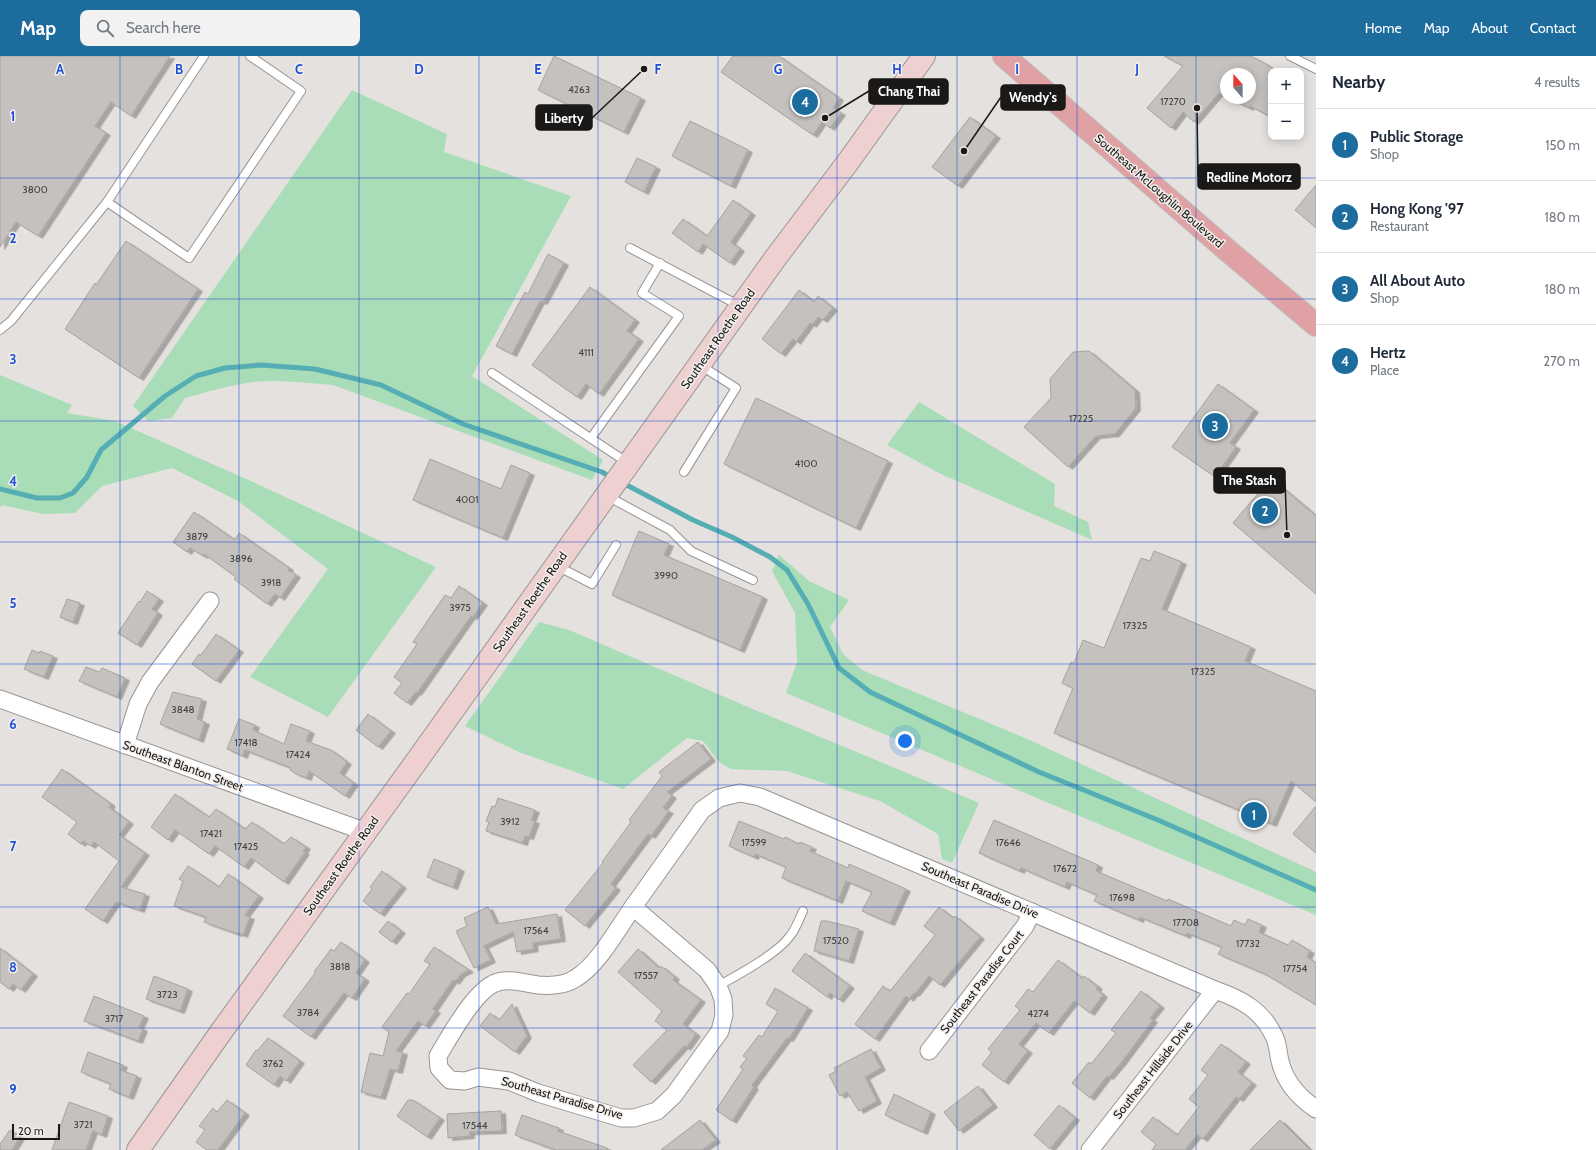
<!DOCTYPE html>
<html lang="en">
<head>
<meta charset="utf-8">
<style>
  :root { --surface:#fff; --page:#f2f2f3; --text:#1f2937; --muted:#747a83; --line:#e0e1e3; --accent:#1c6d9e }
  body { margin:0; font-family:Cabin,sans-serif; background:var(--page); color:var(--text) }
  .controls { position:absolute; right:12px; top:12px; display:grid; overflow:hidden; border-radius:8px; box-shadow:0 2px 10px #0003 }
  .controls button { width:36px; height:36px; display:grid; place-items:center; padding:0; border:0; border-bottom:1px solid var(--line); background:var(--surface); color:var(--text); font:20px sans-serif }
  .compass { position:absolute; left:1220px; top:12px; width:36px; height:36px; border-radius:50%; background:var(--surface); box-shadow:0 2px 10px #0003; rotate:339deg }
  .scale { position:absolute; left:12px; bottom:10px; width:48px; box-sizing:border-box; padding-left:4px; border:2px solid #1a1917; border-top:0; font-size:11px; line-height:14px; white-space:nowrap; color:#1a1917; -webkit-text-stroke:3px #f1eeeb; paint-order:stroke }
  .you { position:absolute; left:905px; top:685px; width:14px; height:14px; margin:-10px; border:3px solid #fff; border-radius:50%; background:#1a73e8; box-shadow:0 0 0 6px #1a73e833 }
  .badge { display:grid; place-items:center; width:26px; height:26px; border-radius:50%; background:var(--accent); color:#fff; font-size:13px; font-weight:700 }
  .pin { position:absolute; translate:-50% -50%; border:2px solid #fff; box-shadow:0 1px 4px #0006 }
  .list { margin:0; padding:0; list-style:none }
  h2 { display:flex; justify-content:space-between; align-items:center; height:52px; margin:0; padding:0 16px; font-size:17px }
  h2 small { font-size:13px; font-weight:400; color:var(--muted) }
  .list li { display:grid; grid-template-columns:26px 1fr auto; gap:12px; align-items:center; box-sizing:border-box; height:72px; padding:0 16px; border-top:1px solid var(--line) }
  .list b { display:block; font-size:15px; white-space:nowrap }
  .list p { margin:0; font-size:13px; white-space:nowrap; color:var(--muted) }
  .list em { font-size:13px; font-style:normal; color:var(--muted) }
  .icon { flex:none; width:22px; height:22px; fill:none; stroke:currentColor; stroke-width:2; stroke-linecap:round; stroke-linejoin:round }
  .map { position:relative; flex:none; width:1316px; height:1094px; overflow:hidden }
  header { display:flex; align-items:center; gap:24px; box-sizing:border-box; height:56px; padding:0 20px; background:var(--accent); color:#fff }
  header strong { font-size:19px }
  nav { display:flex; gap:22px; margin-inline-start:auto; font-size:14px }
  .search { width:280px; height:36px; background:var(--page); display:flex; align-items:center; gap:10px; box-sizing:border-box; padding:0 14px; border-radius:8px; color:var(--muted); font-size:15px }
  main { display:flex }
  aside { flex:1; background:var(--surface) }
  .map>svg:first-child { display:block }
</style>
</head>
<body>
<header>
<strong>Map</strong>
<div class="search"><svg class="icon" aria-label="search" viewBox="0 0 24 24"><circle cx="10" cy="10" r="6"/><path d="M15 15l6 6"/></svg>Search here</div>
<nav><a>Home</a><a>Map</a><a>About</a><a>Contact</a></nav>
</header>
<main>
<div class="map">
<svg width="1316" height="1094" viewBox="0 0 1316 1094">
  <defs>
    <filter id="shadow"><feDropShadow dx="4.5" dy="2.5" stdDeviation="0" flood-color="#0004"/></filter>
  </defs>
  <rect width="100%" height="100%" fill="#e4e1de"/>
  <g fill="#a9ddb7">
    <path d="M352,34l95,44 -3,18 127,44 -99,180 131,84 -11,20 -259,-95c-26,-2 -54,-6 -80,-3 -23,3 -46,10 -68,16l-13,20 -23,3 -16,-15z"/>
    <path d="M0,319l72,30 -5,8 48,8 138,61 183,85 -108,150 -78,-40 78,-108 -90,-68 -66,-33 -70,18 -27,27 -32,1 -41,-9 -2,3z"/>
    <path d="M919,346l136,82 -1,22 34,16 4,18 -151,-66 -54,-29z"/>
    <path d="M779,499l30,26 40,19 -19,27 13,27 19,16 163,68 291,134v43l-530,-222 11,-31 -2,-49 -23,-42z"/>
    <path d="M539,566l30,8 179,77 231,96 -27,60 -10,-4 -4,-25 -58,-33 -93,-30 -56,-2 -12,-7 -16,-21 -16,-3 -64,51 -104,-37 -54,-26z"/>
  </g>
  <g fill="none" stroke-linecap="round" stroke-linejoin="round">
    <g stroke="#55aeb3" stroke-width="5">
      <path d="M621,426l72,38 39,17 38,20 17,13 21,34 31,64 31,24 169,80 119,48 158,70"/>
      <path d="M0,433l37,9h23l13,-5 14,-16 14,-27 64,-54 31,-20 29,-8 36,-3 54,4 66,16 82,39 139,48 10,6"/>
    </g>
  </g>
  <g fill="#c4c1be" stroke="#a6a3a0" filter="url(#shadow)">
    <path d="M0,0h170l-39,60 -20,-14 -16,24 11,7 -68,103 -22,-14 -16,25z"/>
    <path d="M554,0l87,42 -17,34 -86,-42z"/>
    <path d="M733,0h46l60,42 -6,10 8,5 -11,15 -8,-6 -9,13 -92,-63z"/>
    <path d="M1164,0h87l17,9v1l6,3 -3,2v46l-21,-11 -1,2 -20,-10h21v-24h-24v23l-7,-4 -25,29 -11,-10 -12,16 -24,-20 36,-42z"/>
    <path d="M970,61l26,19 -38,50 -26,-19z"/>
    <path d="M690,65l58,29 -17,36 -59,-30z"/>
    <path d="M637,102l19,9 -12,25 -19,-10z"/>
    <path d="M1316,129v43l-21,-18z"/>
    <path d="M733,144l18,13 -20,29 9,7 -10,14 -27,-19 -5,8 -26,-19 11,-14 24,17z"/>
    <path d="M126,185l72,48 -59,89 -74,-49 30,-46 1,2z"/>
    <path d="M548,198l16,9 -21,39 -3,-1 -28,53 -16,-8 29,-54 3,2z"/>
    <path d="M590,231l45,33 -8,11 12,8 -40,55 -13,-10 -9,13 -45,-32z"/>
    <path d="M799,234l15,12 4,-6 15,12 -10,12 -5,-3 -6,8 -2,-2 -14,19 -3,-3 -12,15 -19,-15z"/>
    <path d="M1089,295l46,39 1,18 -21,26 -19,2 -28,31 -44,-40 27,-29 -1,-19 23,-27z"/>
    <path d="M1218,328l36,26 -24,33 6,4 -21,30 -43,-30z"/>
    <path d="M756,342l132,63 -32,67 -132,-64z"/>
    <path d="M430,403l71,30 10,-24 19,8 -27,65 -90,-38z"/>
    <path d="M1271,422l45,38v78l-83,-71z"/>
    <path d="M194,456l41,28 4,-7 50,35 -1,2 8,5 -16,23 -5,-4 -8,10 -33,-25 2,-2 -32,-23 -1,2 -13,-8 -3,4 -14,-10z"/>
    <path d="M639,475l30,13 -5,11 99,42 -23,53 -128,-55z"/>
    <path d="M1154,495l28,11 -20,47 89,38 -6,14 71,30v111l-25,-21 -19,43 -218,-91 19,-45 -11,-5 9,-21 3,1 9,-23 21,8 37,-90 9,3z"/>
    <path d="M459,530l24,17 -10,14 -2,-1 -54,77 -1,-1 -9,11 -13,-10 8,-10 -8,-6 23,-33 -4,-2 32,-47 6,3z"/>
    <path d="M147,535l12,8 -7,10 6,4 -21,32 -19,-12 21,-32 1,1z"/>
    <path d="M67,543l13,4 -7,19 -13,-5z"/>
    <path d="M216,578l23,16 -23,31 -24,-17 7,-10 2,1z"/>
    <path d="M32,594l7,3 1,-2 13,5 -9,21 -20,-8z"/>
    <path d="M86,611l13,5 3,-4 23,10 -8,19 -38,-16z"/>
    <path d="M173,636l29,7 -5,20 8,3 -6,18 -39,-16z"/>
    <path d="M368,658l23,17 -13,16 -22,-17z"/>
    <path d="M239,663l16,6 -2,5 31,14 7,-20 19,7 -4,10 25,9 16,12 -7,11 14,10 -9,13 -36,-25 -2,7 -13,-5v-1l-4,-2 1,-2 -46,-18 -2,6 -16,-7z"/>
    <path d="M698,686l13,17 -44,33 5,4 -9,12 6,3 -18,25 -3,-2 -37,50 5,4 -31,38 -20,-16 38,-47 -1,-1 29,-40 -2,-2 33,-44 -3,-4z"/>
    <path d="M62,713l49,35 -2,3 20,15 -10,13 26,18 -24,34 24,7 -5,16 -24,-8 -13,19 -18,-12 34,-48 -25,-19 -3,4 -8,-5 -2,3 -13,-10 9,-12 -35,-25z"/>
    <path d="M175,738l34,23 7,-8 29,20 7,-7 32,22 7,-7 15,10 -3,4 2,1 -21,30 -33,-24 -7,9 -29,-21 -6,8 -34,-24 -7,10 -17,-13z"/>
    <path d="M498,742l37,12 -4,10 4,1 -6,16 -4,-1 -2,7 -37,-12 3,-9 -3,-1 6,-15 3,1z"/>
    <path d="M1316,750v47l-23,-19z"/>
    <path d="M994,764l104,45 -2,6 71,30 1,-2 63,27 3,-6 11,5 3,-6 14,6 -3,7 29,13 4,-5 18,11 -3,6 9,6v42l-51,-31 -47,-20 4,-7 -35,-14 -1,3 -46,-19 -1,3 -45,-19 3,-6 -30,-13 -2,5 -44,-19 -1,3 -41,-18z"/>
    <path d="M739,765l45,18 1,-2 14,7 1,-2 12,5 -2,4 38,17 1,-4 57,25 -16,34 -28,-12 10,-19 -26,-11 -8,20 -56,-23 4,-11 -31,-13 -1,3 -25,-11z"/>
    <path d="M434,803l26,10 -7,18 -26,-10z"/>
    <path d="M188,810l31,21 9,-13 31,22 -14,19 5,2 -7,18 -4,-2 -1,1 -34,-12 2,-5 -32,-11 9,-25 -4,-2z"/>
    <path d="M382,815l20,15 -22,28 -17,-13 9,-12 -2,-2z"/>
    <path d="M488,851l8,17 61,-10 4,25 -28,4 1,6 -17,3 -4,-20 -29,14 7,14 -17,8 -18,-37 11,-5 -3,-8z"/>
    <path d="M939,851l14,11 2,-2 25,21 -40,48 -11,-9 -14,18 -1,-1 -5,6 -3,-3 -31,43 -20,-15 28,-38 7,5 45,-56 -11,-9z"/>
    <path d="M388,865l13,10 -9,11 -13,-10z"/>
    <path d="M821,865h6l32,8 -10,32 -35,-10z"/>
    <path d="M341,886l24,18 -9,13 9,6 -13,19 -8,-5 -33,44 -28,-21 32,-43 -1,-1 17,-23 3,2z"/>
    <path d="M434,891l35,23 -8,4 -6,8 -2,-2 -20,29 3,2 -11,15 -7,-5 -22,30 7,1 -5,19 -8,-2 -9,28 -20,-5 9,-39 13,3 6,-24 -7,-5 25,-34 2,1 21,-30 -6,-3z"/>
    <path d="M0,892l33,26 -12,16 -8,-6 -4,5 -9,-7z"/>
    <path d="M638,893l21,19 2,-2 14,11 -2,3 28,20 -18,24 13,10 -10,14 -2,-2 -33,36 -18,-17 34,-35 -12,-9 7,-10 -44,-39z"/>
    <path d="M805,897l45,33 -11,14 -9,-7 -3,4 -35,-26z"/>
    <path d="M1058,904l24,18 2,-2 14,11 -2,2 7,6 -13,18 -16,-12 -25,32 -13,-10 -17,21 9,7 -24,31 -22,-17 10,-13 -4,-3 32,-39 -5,-4 13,-17 5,3z"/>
    <path d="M154,920l34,13 -8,22 -34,-12z"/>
    <path d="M775,932l33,20 -19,31 -2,-1 -35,47 2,2 -22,34 -16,-11 27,-41 -3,-2 7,-9 -4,-2 16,-21 3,2 16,-26 -12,-7z"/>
    <path d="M1141,935l19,15 -10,12 3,2 -32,43 -12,14 -2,-1 -17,22 -18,-15 17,-21 2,2 25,-31 -5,-3z"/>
    <path d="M94,940l50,20 -5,11 4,2 -5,12 -54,-20z"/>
    <path d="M512,948l15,32 -12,16 -35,-26 10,-13 9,7z"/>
    <path d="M268,982l32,23 -14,20 -6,-5 -6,9 -28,-20 10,-15 1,1z"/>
    <path d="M1221,988l25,18 -8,10 14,11 -13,16 -3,-2 -33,42 -6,-4 -12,15h-33l4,-6 -15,-12 12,-15 24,18 22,-28 -10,-8 19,-24 -7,-5z"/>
    <path d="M871,993l10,19 -16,9 12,24 -18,10 -12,-19 -7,4 -11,-21 7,-4 -2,-3z"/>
    <path d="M88,996l35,13 -2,5 16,6 -8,21 -20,-8 2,-5 -30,-12z"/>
    <path d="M978,1030l15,19 -34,26 -15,-19z"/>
    <path d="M894,1038l37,18 -8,20 -38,-17z"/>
    <path d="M227,1044l18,13 -27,37h-11l-11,-8 9,-12 -6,-4 14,-18 4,4z"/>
    <path d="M408,1044h5l27,18 -13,19 -30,-21z"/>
    <path d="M69,1046l39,14 -6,19 -9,-4 -7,19h-34z"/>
    <path d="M1059,1049l16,13 -25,31 -16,-14z"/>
    <path d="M501,1055l1,20 -32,1v4l-22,2 -1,-24z"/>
    <path d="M522,1059l37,13 -1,3 49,17v2h-51l-41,-15z"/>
    <path d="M700,1064l16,20 -14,10h-41z"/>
    <path d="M1280,1064l30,30h-60z"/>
    <path d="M10,1074l10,7 -8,13h-12v-6z"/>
  </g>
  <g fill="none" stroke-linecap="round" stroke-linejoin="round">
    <defs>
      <g id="lane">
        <path d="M1290,0l26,13"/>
        <path d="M107,146l82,56 112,-167 -51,-35"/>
        <path d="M630,192l110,58"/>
        <path d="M0,274l11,-9 96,-119 97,-146"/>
        <path d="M492,317l136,90"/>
        <path d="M591,382l88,-122 -37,-23 18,-30"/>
        <path d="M684,416l52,-84 -36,-23"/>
        <path d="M607,440l63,34 21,21 62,29"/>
        <path d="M557,510l35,18 24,-39"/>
        <path d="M718,930c20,-11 59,-32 72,-50 6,-7 9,-17 13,-25"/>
      </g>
      <g id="street">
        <path d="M0,643l366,133"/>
        <path d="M125,689l13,-41 12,-22 60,-81"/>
        <path d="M633,851l69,-97 17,-12 21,-5 20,4 455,193c26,9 47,20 59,46 4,7 4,17 6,25 5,21 18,36 36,48"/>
        <path d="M633,851l74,63 11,16 5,13 1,16 -4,16 -46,64 -17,16 -23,7h-13l-83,-25 -29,-12 -31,-4 -13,4 -15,-1 -11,-12 -1,-12c12,-20 35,-62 55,-72 13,-7 31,-1 45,1 12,1 28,0 38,-7 22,-13 42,-50 57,-71z"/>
        <path d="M929,995l96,-125 7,-14"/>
        <path d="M1090,1094l125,-160"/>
      </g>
      <path id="secondary" d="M138,1094l83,-118 195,-270 358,-502 74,-98 76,-106"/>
      <path id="primary" d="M1004,0l223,194 89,75"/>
    </defs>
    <use href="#lane" stroke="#999693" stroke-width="10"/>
    <use href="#street" stroke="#999693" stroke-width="19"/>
    <use href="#secondary" stroke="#999693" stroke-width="24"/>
    <use href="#primary" stroke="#bfbfbe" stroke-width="24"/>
    <use href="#lane" stroke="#fff" stroke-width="8"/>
    <use href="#street" stroke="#fff" stroke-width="17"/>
    <use href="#secondary" stroke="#efd0d1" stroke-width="22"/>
    <use href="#primary" stroke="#dfa1a3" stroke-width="22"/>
  </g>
  <path fill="none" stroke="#1d4ed8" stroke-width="1" stroke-opacity="0.55" d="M120,0v1094M239,0v1094M359,0v1094M479,0v1094M598,0v1094M718,0v1094M837,0v1094M957,0v1094M1077,0v1094M1196,0v1094M0,122h1316M0,243h1316M0,365h1316M0,486h1316M0,608h1316M0,729h1316M0,851h1316M0,972h1316"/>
  <g text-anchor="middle" stroke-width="3" stroke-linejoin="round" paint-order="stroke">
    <g font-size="10" fill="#444341">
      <text x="579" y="37">4263</text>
      <text x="1173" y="49">17270</text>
      <text x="35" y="137">3800</text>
      <text x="586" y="300">4111</text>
      <text x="1081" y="366">17225</text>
      <text x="806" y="411">4100</text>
      <text x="467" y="447">4001</text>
      <text x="197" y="484">3879</text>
      <text x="241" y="506">3896</text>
      <text x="666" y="523">3990</text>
      <text x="271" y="530">3918</text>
      <text x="460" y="555">3975</text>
      <text x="1135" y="573">17325</text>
      <text x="1203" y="619">17325</text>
      <text x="183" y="657">3848</text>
      <text x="246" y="690">17418</text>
      <text x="298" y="702">17424</text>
      <text x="510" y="769">3912</text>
      <text x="211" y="781">17421</text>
      <text x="754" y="790">17599</text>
      <text x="1008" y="790">17646</text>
      <text x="246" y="794">17425</text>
      <text x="1065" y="816">17672</text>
      <text x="1122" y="845">17698</text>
      <text x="1186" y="870">17708</text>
      <text x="536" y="878">17564</text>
      <text x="836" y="888">17520</text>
      <text x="1248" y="891">17732</text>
      <text x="340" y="914">3818</text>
      <text x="1295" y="916">17754</text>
      <text x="646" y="923">17557</text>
      <text x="167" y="942">3723</text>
      <text x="308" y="960">3784</text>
      <text x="1038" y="961">4274</text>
      <text x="114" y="966">3717</text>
      <text x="273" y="1011">3762</text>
      <text x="83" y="1072">3721</text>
      <text x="475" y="1073">17544</text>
    </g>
    <g font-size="12" fill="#1a1917" stroke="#f1eeeb">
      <text transform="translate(1159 135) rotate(41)" y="4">Southeast McLoughlin Boulevard</text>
      <text transform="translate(718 283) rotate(-55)" y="4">Southeast Roethe Road</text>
      <text transform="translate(530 546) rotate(-55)" y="4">Southeast Roethe Road</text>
      <text transform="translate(183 710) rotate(20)" y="4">Southeast Blanton Street</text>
      <text transform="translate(341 810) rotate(-54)" y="4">Southeast Roethe Road</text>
      <text transform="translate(980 834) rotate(23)" y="4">Southeast Paradise Drive</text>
      <text transform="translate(982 926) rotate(-52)" y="4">Southeast Paradise Court</text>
      <text transform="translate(1153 1014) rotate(-52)" y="4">Southeast Hillside Drive</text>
      <text transform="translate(562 1042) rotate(16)" y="4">Southeast Paradise Drive</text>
    </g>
  </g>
  <g font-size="13" text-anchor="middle" font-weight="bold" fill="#1d4ed8" stroke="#f1eeeb" stroke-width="3" stroke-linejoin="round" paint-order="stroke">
    <text x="60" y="18">A</text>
    <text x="179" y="18">B</text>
    <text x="299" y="18">C</text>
    <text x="419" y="18">D</text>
    <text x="538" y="18">E</text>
    <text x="658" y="18">F</text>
    <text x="778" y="18">G</text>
    <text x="897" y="18">H</text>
    <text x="1017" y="18">I</text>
    <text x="1137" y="18">J</text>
    <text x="13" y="65">1</text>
    <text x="13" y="187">2</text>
    <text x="13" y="308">3</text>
    <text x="13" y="430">4</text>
    <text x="13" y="552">5</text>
    <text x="13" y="673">6</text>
    <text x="13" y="795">7</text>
    <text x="13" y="916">8</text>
    <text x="13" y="1038">9</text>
  </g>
  <path fill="none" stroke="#1a1917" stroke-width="1.5" d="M825 62L869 35M964 95L1001 41M644 13L592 62M1197 52L1198 121M1287 479L1285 425"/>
  <g fill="#1a1917" stroke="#f1eeeb" stroke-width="1.5">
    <circle cx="825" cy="62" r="4"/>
    <circle cx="964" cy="95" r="4"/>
    <circle cx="644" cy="13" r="4"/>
    <circle cx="1197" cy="52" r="4"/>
    <circle cx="1287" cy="479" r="4"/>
  </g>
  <g fill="#1a1917" stroke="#1a1917" stroke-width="1.5">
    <rect x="869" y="23" width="79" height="25" rx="4"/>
    <rect x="1001" y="29" width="64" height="25" rx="4"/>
    <rect x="536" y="49" width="56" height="25" rx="4"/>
    <rect x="1198" y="108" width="102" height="25" rx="4"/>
    <rect x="1214" y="412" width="71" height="25" rx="4"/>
  </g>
  <g font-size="13" text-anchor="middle" font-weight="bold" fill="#fff">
    <text x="909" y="40">Chang Thai</text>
    <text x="1033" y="46">Wendy's</text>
    <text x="564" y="67">Liberty</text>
    <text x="1249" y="126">Redline Motorz</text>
    <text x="1249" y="429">The Stash</text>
  </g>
</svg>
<div class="controls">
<button>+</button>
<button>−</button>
</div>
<svg class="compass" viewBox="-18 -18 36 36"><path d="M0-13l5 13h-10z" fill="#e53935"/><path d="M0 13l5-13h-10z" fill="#747a83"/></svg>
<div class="scale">20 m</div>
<div class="you"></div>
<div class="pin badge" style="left:1254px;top:759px">1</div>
<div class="pin badge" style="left:1265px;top:455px">2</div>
<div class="pin badge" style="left:1215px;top:370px">3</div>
<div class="pin badge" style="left:805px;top:46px">4</div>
</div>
<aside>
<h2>Nearby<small>4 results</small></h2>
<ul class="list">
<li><span class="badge">1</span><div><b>Public Storage</b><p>Shop</p></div><em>150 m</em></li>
<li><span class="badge">2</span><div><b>Hong Kong '97</b><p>Restaurant</p></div><em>180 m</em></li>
<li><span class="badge">3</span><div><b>All About Auto</b><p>Shop</p></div><em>180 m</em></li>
<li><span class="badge">4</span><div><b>Hertz</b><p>Place</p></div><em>270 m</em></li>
</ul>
</aside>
</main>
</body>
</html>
